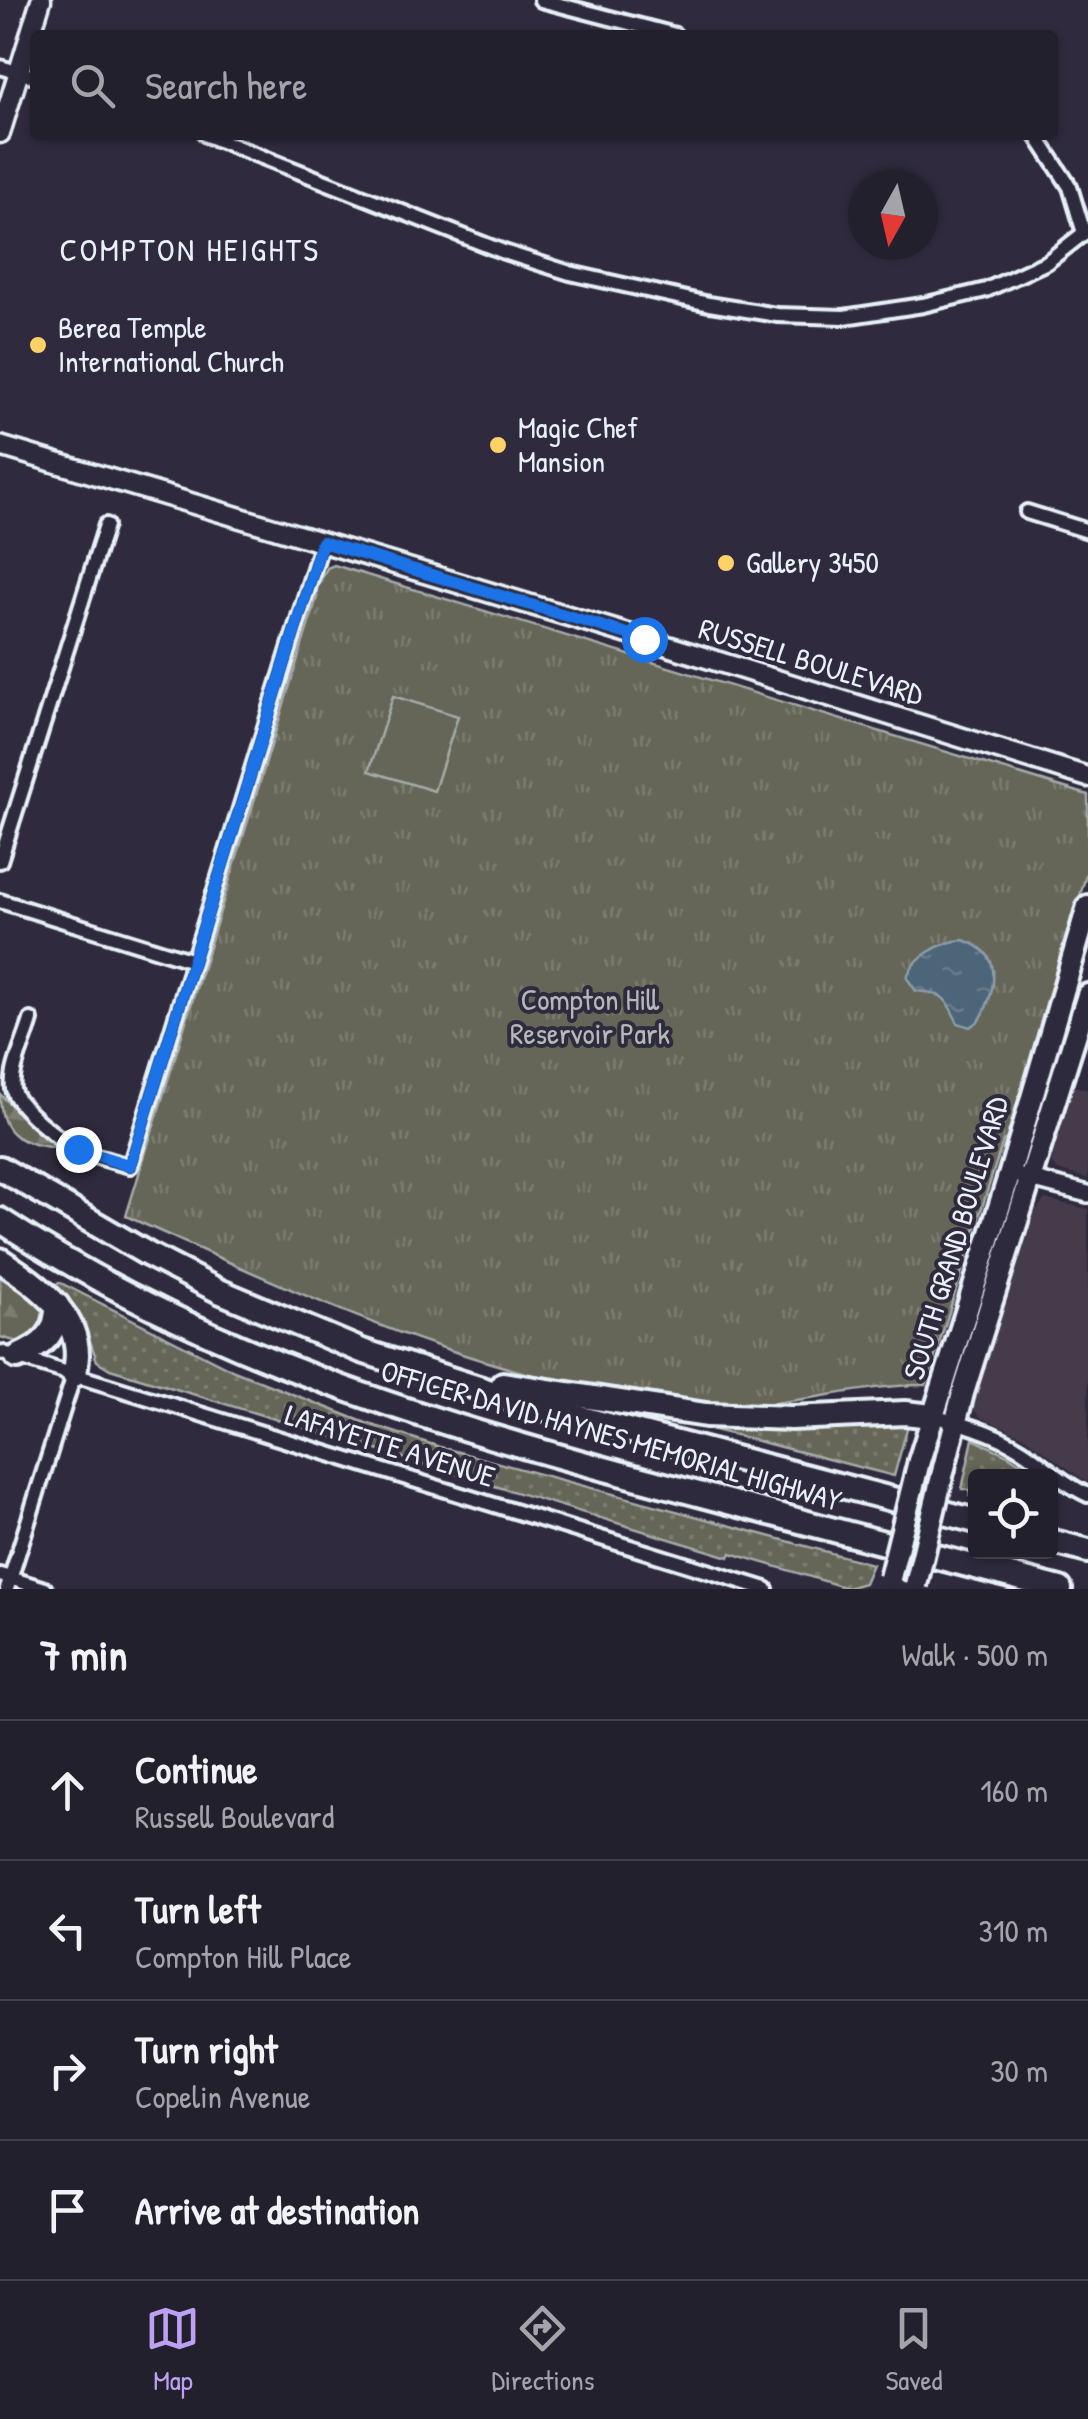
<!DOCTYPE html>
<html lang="en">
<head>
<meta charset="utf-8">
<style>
  :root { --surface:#23202e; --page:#2f2d3a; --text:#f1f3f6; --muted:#a3a3aa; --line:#403e4a; --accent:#bca0f2 }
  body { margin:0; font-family:"Patrick Hand",sans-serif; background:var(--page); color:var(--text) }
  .controls { position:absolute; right:30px; bottom:30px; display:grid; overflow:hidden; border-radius:10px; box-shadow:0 2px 8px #0004 }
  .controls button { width:90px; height:90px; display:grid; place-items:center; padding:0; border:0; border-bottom:2px solid var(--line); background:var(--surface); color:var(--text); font:50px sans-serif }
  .compass { position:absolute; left:848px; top:170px; width:90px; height:90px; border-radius:50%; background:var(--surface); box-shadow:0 2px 8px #0004; rotate:188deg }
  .stop { position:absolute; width:30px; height:30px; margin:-22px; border:8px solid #1a73e8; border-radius:50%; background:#fff }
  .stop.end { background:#1a73e8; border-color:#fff; box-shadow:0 2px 10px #0008 }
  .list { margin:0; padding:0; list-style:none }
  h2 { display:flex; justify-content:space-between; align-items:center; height:130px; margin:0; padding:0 40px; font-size:42px }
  h2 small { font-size:32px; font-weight:400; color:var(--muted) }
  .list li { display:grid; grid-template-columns:65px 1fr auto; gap:30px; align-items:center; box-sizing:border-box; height:140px; padding:0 40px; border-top:2px solid var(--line) }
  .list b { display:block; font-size:38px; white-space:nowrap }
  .list p { margin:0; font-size:32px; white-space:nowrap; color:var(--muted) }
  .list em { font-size:32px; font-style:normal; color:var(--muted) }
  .icon { flex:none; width:55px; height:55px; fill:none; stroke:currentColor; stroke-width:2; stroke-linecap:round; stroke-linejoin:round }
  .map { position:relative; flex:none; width:1088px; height:1589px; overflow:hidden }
  .search { position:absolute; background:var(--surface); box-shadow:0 2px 8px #0004; left:30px; right:30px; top:30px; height:110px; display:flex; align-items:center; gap:25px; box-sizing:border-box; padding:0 35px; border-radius:10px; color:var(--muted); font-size:38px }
  .sheet { height:690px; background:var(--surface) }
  nav { display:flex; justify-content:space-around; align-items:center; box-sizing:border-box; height:140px; border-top:2px solid var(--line); background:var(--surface); font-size:28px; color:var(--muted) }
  nav a { display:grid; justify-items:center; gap:5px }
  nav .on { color:var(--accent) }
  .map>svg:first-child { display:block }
</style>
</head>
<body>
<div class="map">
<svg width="1088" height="1589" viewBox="0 0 1088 1589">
  <defs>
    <pattern id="grass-dots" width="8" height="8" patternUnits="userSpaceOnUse" patternTransform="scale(2.5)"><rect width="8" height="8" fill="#656658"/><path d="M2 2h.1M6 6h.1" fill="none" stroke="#7b7c71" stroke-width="1.8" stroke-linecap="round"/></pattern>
    <pattern id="forest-firs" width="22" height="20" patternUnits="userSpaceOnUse" patternTransform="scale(2.5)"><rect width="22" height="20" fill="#656658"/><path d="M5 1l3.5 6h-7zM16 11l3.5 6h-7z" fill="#7b7c71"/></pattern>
    <pattern id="park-tufts" width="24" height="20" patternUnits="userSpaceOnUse" patternTransform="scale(2.5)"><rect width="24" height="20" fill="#656658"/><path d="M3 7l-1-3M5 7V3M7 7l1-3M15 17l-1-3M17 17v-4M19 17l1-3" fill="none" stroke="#7b7c71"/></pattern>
    <pattern id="water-ripples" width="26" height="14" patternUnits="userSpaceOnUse" patternTransform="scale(2.5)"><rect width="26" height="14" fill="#4e6579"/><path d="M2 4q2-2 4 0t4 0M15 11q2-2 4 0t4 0" fill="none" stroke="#687c8d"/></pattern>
  </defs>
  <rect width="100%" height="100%" fill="#2f2a3d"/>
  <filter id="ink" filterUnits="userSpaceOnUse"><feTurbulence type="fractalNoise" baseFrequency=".01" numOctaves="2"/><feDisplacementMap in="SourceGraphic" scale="20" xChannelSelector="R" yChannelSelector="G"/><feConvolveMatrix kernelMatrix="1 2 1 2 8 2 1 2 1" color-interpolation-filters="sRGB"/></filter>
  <g filter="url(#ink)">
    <g fill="#443a4b">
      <path d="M1074,1086l14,4v89l-30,-9 -7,-7z"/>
      <path d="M1045,1199l43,10v274l-66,-48 -40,-17 -9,-9 -1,-6 18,-62 17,-40 29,-91z"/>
    </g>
    <g fill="url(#grass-dots)" stroke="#a6aca8" stroke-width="2.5">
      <path d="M59,1282l175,89 132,52 74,24 432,117 -8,19 -17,5 -116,-35 -2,4 -619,-188 -13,-8c-10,-29 -18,-56 -44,-74z"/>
      <path d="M909,1421l-15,55 -211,-54z"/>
      <path d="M973,1439l35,16 31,21h-63l-1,22 -5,-2 1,-6 -9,-1z"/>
    </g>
    <g fill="url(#forest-firs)" stroke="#a6aca8" stroke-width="2.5">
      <path d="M0,1094l32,32 30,23c-40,-6 -62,-10 -62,-55z"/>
      <path d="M0,1272c27,20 72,43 22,71l-22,-6z"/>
    </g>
    <path fill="url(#park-tufts)" stroke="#a6aca8" stroke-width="2.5" d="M334,565l754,230v73l-78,269 -7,4 -77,244c-68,-1 -135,23 -204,20 -210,-10 -407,-104 -596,-189l191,-619v-9l10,-20z"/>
    <path fill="#656658" stroke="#a6aca8" stroke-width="2.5" d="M393,696l65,20 -24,75 -65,-20z"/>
    <path fill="url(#water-ripples)" stroke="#8c9dac" stroke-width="2.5" d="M963,940c32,9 35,32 26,60 -5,13 -7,21 -19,27l-12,-4c-14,-26 -11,-29 -42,-32l-9,-13c5,-21 36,-37 56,-38z"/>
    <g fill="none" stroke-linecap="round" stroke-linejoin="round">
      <defs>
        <g id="minor">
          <path d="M541,0l134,35"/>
          <path d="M0,67l35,10"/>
          <path d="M206,135l298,117 66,21 139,31 68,11 67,2 79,-12 63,-15 61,-28 37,-29"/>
          <path d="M1036,135l34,52 14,46"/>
          <path d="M1027,512l61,19"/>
          <path d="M0,861l106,-336"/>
          <path d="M0,901l193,60"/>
          <path d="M31,1020c-5,19 -21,49 -18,69 3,18 47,51 63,60 17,8 36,12 54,17l192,-624"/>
          <path d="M0,1352l766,237"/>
          <path d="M932,1416c31,8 62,16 90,34 22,14 41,34 66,45"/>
          <path d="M0,1575l45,14"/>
          <path d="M7,1589l67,-214"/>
        </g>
        <path id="tertiary" d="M1023,1177l65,17"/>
        <g id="secondary">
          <path d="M0,133l41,-133"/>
          <path d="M0,446l665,199 423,132"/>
        </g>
        <g id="primary">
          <path d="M919,1461l91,-288 78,-267"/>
          <path d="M944,1468l19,-75 125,-398"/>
        </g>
        <g id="motorway">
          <path d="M0,1168l149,87 70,36 143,60 173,55 441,115"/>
          <path d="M0,1220c209,137 433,204 672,267 129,35 259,68 388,102"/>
          <path d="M0,1260c39,26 90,60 74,115"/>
          <path d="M17,1357c25,-11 41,-23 40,-52"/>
          <path d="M503,1384l203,31 85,3 114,-5 27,3"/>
          <path d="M1050,1541l38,10"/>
        </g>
      </defs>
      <use href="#minor" stroke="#e8f1f8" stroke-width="20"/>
      <use href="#tertiary" stroke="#e8f1f8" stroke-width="22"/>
      <use href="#secondary" stroke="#e8f1f8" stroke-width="25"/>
      <use href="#primary" stroke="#e8f1f8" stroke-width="28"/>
      <use href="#motorway" stroke="#e8f1f8" stroke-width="30"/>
      <use href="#minor" stroke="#2f2a3d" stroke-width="12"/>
      <use href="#tertiary" stroke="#2f2a3d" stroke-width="15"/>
      <use href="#secondary" stroke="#2f2a3d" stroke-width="18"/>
      <use href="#primary" stroke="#2f2a3d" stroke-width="20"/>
      <use href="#motorway" stroke="#2f2a3d" stroke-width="22"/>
      <defs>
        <g id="primary-bridge">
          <path d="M890,1578l29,-117"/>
          <path d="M916,1585l28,-117"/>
        </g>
      </defs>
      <use href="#primary-bridge" stroke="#e8f1f8" stroke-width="28" stroke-linecap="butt"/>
      <use href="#primary-bridge" stroke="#2f2a3d" stroke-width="20"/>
    </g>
  </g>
  <g fill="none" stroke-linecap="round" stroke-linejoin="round" filter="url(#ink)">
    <path stroke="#1a73e8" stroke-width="12" d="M78,1149l52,17 192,-624 322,97"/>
  </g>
  <g fill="#ffd166" stroke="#2f2a3d" stroke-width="4">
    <circle cx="38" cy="345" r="10"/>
    <circle cx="498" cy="445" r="10"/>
    <circle cx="726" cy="563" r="10"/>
  </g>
  <g text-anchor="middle" stroke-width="8" stroke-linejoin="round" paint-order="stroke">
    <g font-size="30" fill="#e8f1f8" stroke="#2f2a3d" text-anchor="start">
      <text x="58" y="338">Berea Temple<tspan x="58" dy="34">International Church</tspan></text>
      <text x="518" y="438">Magic Chef<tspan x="518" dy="34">Mansion</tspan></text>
      <text x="746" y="573">Gallery 3450</text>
    </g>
    <g font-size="30" fill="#e8f1f8" stroke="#2f2a3d">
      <text transform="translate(811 662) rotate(17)" y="10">RUSSELL BOULEVARD</text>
      <text transform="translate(956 1238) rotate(-73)" y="10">SOUTH GRAND BOULEVARD</text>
      <text transform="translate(611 1436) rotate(16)" y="10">OFFICER DAVID HAYNES MEMORIAL HIGHWAY</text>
      <text transform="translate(390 1446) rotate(17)" y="10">LAFAYETTE AVENUE</text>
    </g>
    <g font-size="30" fill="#b4b9b8" stroke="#2f2a3d">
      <text x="590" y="1010">Compton Hill<tspan x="590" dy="34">Reservoir Park</tspan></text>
    </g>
    <g font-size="32" letter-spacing="2.5" fill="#e8f1f8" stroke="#2f2a3d">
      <text x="190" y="261">COMPTON HEIGHTS</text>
    </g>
  </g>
</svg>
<div class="controls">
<button><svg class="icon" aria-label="locate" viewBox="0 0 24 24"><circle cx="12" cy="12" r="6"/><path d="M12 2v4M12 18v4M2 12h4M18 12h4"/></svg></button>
</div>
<svg class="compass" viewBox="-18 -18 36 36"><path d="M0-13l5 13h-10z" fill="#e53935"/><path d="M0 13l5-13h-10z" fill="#a3a3aa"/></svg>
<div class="stop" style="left:644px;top:639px"></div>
<div class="stop end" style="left:78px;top:1149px"></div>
<div class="search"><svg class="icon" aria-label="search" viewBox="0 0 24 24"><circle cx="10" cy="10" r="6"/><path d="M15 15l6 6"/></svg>Search here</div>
</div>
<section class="sheet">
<h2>7 min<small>Walk · 500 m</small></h2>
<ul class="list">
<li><svg class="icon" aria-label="ahead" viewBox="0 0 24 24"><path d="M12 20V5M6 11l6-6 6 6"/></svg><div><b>Continue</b><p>Russell Boulevard</p></div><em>160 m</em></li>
<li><svg class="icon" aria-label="left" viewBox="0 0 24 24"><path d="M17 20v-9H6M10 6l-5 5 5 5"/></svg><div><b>Turn left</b><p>Compton Hill Place</p></div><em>310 m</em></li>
<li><svg class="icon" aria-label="right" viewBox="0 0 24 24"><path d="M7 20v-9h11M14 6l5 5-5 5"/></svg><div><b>Turn right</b><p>Copelin Avenue</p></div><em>30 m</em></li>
<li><svg class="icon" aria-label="arrive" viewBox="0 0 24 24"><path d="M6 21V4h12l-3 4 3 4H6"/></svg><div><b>Arrive at destination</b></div></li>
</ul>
</section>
<nav>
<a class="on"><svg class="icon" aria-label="map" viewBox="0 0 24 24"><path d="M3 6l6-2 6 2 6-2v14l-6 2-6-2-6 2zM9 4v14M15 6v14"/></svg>Map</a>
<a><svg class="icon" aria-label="directions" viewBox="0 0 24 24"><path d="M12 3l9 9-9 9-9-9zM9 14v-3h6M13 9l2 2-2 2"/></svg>Directions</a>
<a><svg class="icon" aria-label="saved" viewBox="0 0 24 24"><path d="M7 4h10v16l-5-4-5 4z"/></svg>Saved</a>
</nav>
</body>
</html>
